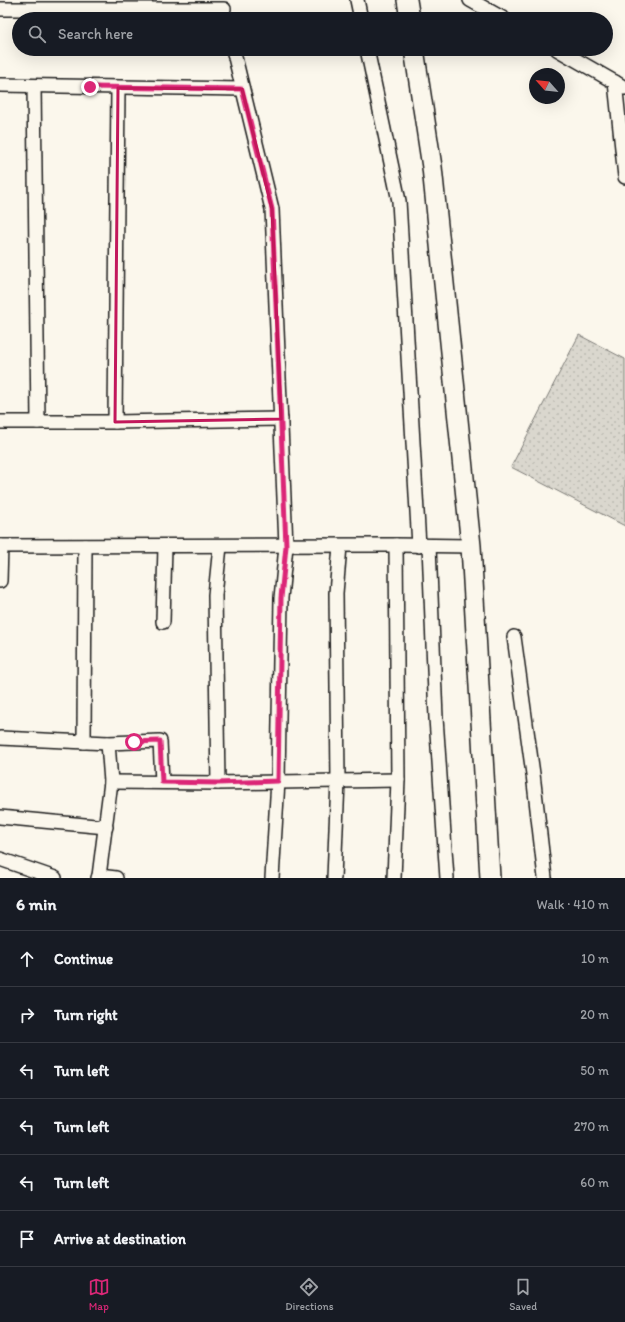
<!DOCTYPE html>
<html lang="en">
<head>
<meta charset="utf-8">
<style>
  :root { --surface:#171b24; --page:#242831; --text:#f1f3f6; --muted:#9ea1a6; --line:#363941; --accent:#db2777 }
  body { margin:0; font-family:Itim,sans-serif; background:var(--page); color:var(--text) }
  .compass { position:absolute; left:529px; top:68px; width:36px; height:36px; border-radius:50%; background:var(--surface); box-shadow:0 4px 16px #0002; rotate:297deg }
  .stop { position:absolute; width:12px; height:12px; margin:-9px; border:3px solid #db2777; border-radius:50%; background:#fff }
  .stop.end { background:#db2777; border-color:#fff; box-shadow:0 1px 4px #0008 }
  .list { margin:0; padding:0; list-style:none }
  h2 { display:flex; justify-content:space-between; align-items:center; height:52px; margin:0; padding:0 16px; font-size:17px }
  h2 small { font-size:13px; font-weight:400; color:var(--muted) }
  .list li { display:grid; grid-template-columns:26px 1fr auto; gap:12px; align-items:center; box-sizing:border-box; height:56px; padding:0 16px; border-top:1px solid var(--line) }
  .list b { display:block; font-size:15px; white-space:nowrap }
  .list em { font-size:13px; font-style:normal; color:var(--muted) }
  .icon { flex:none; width:22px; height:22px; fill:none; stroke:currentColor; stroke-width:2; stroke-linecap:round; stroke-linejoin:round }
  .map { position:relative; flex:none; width:625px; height:878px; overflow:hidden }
  .search { position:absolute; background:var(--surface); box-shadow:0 4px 16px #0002; left:12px; right:12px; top:12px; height:44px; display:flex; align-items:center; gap:10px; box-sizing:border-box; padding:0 14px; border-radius:22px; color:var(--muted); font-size:15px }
  .sheet { height:388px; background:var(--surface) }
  nav { display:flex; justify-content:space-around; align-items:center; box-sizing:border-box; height:56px; border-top:1px solid var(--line); background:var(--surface); font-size:11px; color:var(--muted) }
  nav a { display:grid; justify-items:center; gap:2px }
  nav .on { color:var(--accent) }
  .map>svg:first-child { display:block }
</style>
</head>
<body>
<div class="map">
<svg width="625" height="878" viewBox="0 0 625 878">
  <defs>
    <pattern id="park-dots" width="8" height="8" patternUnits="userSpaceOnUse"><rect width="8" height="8" fill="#dad7ce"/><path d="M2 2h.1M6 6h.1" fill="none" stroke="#bab8b0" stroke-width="1.8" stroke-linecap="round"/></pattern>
  </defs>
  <rect width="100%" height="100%" fill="#fbf7ec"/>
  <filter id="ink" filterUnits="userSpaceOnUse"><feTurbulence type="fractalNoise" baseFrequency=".025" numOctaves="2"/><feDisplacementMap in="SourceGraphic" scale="8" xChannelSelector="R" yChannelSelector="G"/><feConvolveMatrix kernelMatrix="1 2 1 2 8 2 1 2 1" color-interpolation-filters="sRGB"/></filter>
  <g filter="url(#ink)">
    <path fill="url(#park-dots)" stroke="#7b7a75" d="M579,335l46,24v167l-114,-59z"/>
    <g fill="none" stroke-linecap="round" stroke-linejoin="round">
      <defs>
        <g id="minor">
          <path d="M357,0l4,19"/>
          <path d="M470,0l34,19"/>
          <path d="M0,9h224"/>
          <path d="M233,49l39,160 14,337 -5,52 -3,183 -6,97"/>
          <path d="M367,49l32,152 20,345"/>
          <path d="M557,49l68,39"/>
          <path d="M615,82l10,95"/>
          <path d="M0,85l242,4"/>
          <path d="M34,86l4,336"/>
          <path d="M0,422h115l166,-3"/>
          <path d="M115,422l3,-334"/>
          <path d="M0,546l396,-1 75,1"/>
          <path d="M429,546l7,172 11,160"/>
          <path d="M0,581l1,-35"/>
          <path d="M163,622l2,-76"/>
          <path d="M514,637l19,137 12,104"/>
          <path d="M0,738l108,5 52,-2 2,41"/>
          <path d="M84,742l1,-196"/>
          <path d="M111,782l107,1 180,-3"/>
          <path d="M218,783l-3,-188 5,-49"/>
          <path d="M0,817l106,10"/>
          <path d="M0,859l55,19"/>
          <path d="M99,876l12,-94 -3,-39"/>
          <path d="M98,878l1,-2 17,2"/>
          <path d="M334,878l4,-97 -2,-188 4,-47"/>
          <path d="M394,878l4,-98 -2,-235"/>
        </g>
        <g id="secondary">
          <path d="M407,0l3,19"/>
          <path d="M414,49l18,118 39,379 19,332"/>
        </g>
      </defs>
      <use href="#minor" stroke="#1c1c1c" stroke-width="16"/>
      <use href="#secondary" stroke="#1c1c1c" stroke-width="22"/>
      <use href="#minor" stroke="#fbf7ec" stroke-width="13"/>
      <use href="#secondary" stroke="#fbf7ec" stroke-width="19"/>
    </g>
  </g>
  <g fill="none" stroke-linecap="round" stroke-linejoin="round" filter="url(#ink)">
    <path stroke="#db2777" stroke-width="5" d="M90,87l152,2 30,120 14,337 -5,52 -3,183 -60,2 -56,-1 -2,-41 -26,1"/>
  </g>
  <path fill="none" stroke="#c2185b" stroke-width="3" stroke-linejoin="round" d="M118,88l124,1 30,120 9,210 -166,3z"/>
</svg>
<svg class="compass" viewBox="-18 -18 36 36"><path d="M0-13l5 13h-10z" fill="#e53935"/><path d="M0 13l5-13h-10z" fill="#9ea1a6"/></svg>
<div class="stop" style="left:134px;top:742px"></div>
<div class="stop end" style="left:90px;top:87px"></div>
<div class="search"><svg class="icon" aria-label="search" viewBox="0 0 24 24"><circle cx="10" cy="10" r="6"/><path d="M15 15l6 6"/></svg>Search here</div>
</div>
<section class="sheet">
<h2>6 min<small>Walk · 410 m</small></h2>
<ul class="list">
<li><svg class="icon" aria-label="ahead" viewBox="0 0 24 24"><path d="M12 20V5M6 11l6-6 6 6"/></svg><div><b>Continue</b></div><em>10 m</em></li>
<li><svg class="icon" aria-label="right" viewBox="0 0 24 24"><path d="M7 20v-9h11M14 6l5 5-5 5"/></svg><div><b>Turn right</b></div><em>20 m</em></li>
<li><svg class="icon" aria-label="left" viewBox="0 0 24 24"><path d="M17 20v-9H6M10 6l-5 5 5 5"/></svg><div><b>Turn left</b></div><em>50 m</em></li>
<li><svg class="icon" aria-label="left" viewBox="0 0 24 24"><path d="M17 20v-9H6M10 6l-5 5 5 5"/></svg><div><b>Turn left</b></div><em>270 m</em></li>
<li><svg class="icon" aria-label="left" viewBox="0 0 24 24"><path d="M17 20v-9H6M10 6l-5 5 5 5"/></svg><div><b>Turn left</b></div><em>60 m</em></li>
<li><svg class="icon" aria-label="arrive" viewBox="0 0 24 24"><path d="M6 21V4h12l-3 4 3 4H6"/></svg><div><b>Arrive at destination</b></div></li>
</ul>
</section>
<nav>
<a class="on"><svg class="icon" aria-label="map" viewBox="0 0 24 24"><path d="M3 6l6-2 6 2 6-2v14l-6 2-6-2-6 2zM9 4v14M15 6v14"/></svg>Map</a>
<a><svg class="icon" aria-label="directions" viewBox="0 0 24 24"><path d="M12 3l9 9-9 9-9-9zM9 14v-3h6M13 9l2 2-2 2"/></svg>Directions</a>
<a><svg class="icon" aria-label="saved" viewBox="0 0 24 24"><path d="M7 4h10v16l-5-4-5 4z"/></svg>Saved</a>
</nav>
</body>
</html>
